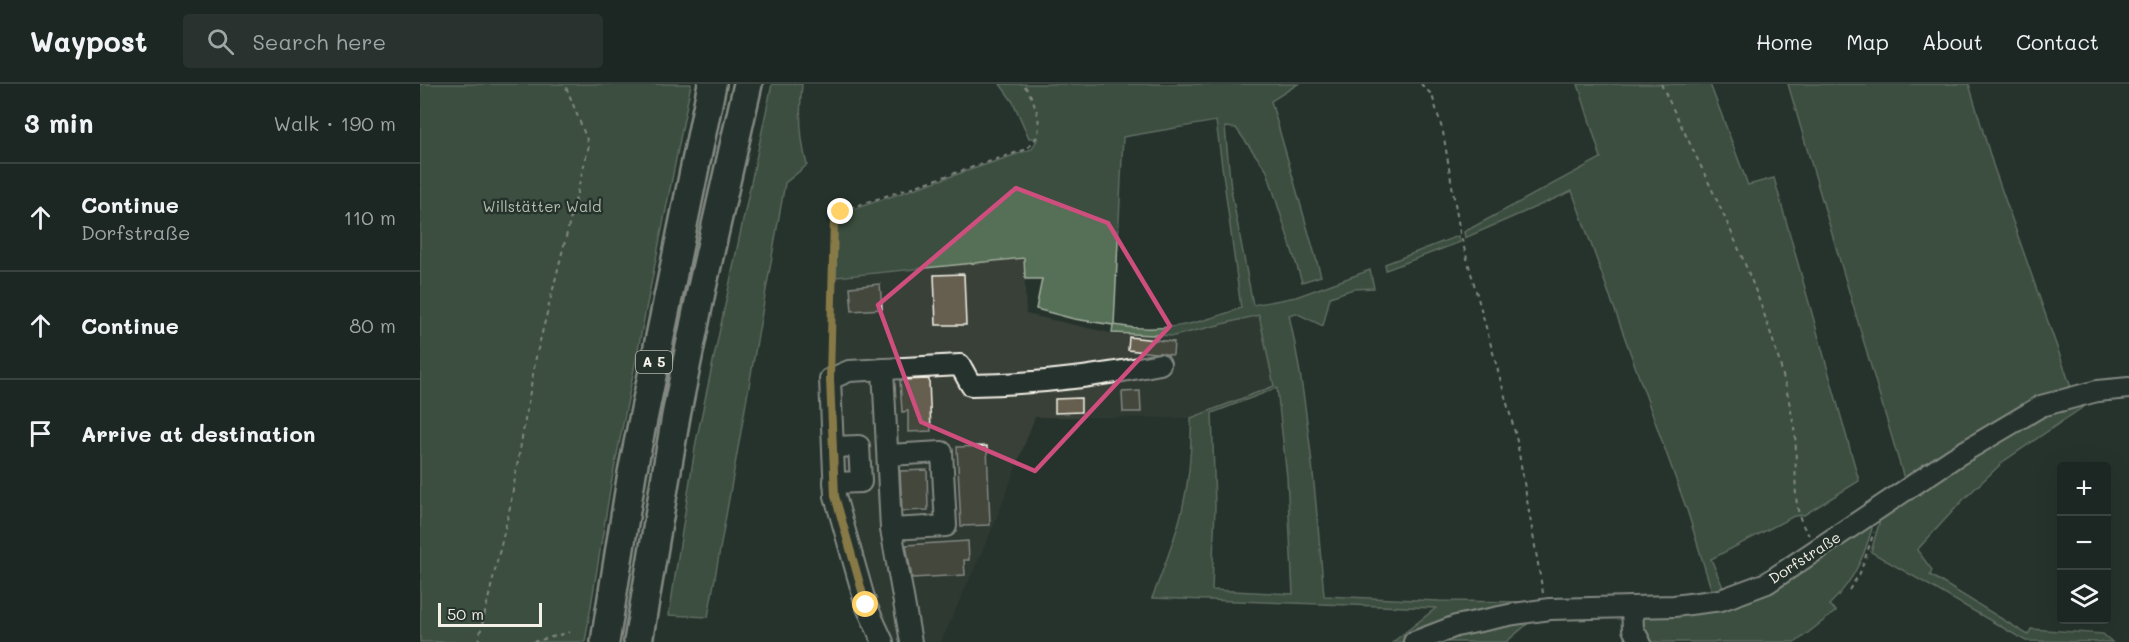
<!DOCTYPE html>
<html lang="en">
<head>
<meta charset="utf-8">
<style>
  :root { --surface:#1c2622; --page:#29322f; --text:#f1f3f6; --muted:#a0a5a5; --line:#3a4340 }
  body { margin:0; font-family:Mali,sans-serif; background:var(--page); color:var(--text) }
  .controls { position:absolute; right:18px; bottom:18px; display:grid; overflow:hidden; border-radius:6px; box-shadow:0 6px 24px #0002 }
  .controls button { width:54px; height:54px; display:grid; place-items:center; padding:0; border:0; border-bottom:2px solid var(--line); background:var(--surface); color:var(--text); font:30px sans-serif }
  .scale { position:absolute; left:18px; bottom:15px; width:104px; box-sizing:border-box; padding-left:6px; border:3px solid #f4f1e8; border-top:0; font-size:16px; line-height:21px; white-space:nowrap; color:#f4f1e8; -webkit-text-stroke:4px #26332d; paint-order:stroke }
  .stop { position:absolute; width:18px; height:18px; margin:-14px; border:4px solid #ffd166; border-radius:50%; background:#fff }
  .stop.end { background:#ffd166; border-color:#fff; box-shadow:0 2px 6px #0008 }
  .list { margin:0; padding:0; list-style:none }
  h2 { display:flex; justify-content:space-between; align-items:center; height:78px; margin:0; padding:0 24px; font-size:26px }
  h2 small { font-size:20px; font-weight:400; color:var(--muted) }
  .list li { display:grid; grid-template-columns:39px 1fr auto; gap:18px; align-items:center; box-sizing:border-box; height:108px; padding:0 24px; border-top:2px solid var(--line) }
  .list b { display:block; font-size:22px; white-space:nowrap }
  .list p { margin:0; font-size:20px; white-space:nowrap; color:var(--muted) }
  .list em { font-size:20px; font-style:normal; color:var(--muted) }
  .icon { flex:none; width:33px; height:33px; fill:none; stroke:currentColor; stroke-width:2; stroke-linecap:round; stroke-linejoin:round }
  .map { position:relative; flex:none; width:1709px; height:558px; overflow:hidden }
  header { display:flex; align-items:center; gap:36px; box-sizing:border-box; height:84px; padding:0 30px; background:var(--surface); border-bottom:2px solid var(--line) }
  header strong { font-size:28px }
  nav { display:flex; gap:33px; margin-inline-start:auto; font-size:21px }
  .search { width:420px; height:54px; background:var(--page); display:flex; align-items:center; gap:15px; box-sizing:border-box; padding:0 21px; border-radius:6px; color:var(--muted); font-size:22px }
  main { display:flex }
  aside { flex:1; background:var(--surface) }
  .map>svg:first-child { display:block }
</style>
</head>
<body>
<header>
<strong>Waypost</strong>
<div class="search"><svg class="icon" aria-label="search" viewBox="0 0 24 24"><circle cx="10" cy="10" r="6"/><path d="M15 15l6 6"/></svg>Search here</div>
<nav><a>Home</a><a>Map</a><a>About</a><a>Contact</a></nav>
</header>
<main>
<aside>
<h2>3 min<small>Walk · 190 m</small></h2>
<ul class="list">
<li><svg class="icon" aria-label="ahead" viewBox="0 0 24 24"><path d="M12 20V5M6 11l6-6 6 6"/></svg><div><b>Continue</b><p>Dorfstraße</p></div><em>110 m</em></li>
<li><svg class="icon" aria-label="ahead" viewBox="0 0 24 24"><path d="M12 20V5M6 11l6-6 6 6"/></svg><div><b>Continue</b></div><em>80 m</em></li>
<li><svg class="icon" aria-label="arrive" viewBox="0 0 24 24"><path d="M6 21V4h12l-3 4 3 4H6"/></svg><div><b>Arrive at destination</b></div></li>
</ul>
</aside>
<div class="map">
<svg width="1709" height="558" viewBox="0 0 1709 558">
  <rect width="100%" height="100%" fill="#26332d"/>
  <filter id="ink" filterUnits="userSpaceOnUse"><feTurbulence type="fractalNoise" baseFrequency=".0167" numOctaves="2"/><feDisplacementMap in="SourceGraphic" scale="12" xChannelSelector="R" yChannelSelector="G"/><feConvolveMatrix kernelMatrix="1 2 1 2 8 2 1 2 1" color-interpolation-filters="sRGB"/></filter>
  <g filter="url(#ink)">
    <path fill="#394037" d="M604,174l2,56 93,21 55,1 85,-21 15,71 -83,32 -156,-1 -41,108 -53,117h-48l-19,-41 -32,-105 -8,-119 2,-100z"/>
    <g fill="#547056" stroke="#a4b09f" stroke-width="1.5" fill-rule="evenodd">
      <path d="M0,0h271l-80,400 -26,158h-165z"/>
      <path d="M352,0h30c-3,27 -2,55 5,81l-22,18 -77,434 -39,-2 27,-173z"/>
      <path d="M580,0h298l-27,17 50,175 -19,6 -35,-111 -31,-43 -11,-1 6,63 22,115 43,-8 74,-27 4,18 -21,1 -23,8 -7,29 -27,-13 -7,2c20,92 27,187 35,281l115,5 102,1 -135,40h-13l43,-34 -284,-10c26,-65 41,-108 39,-180l83,-32 -15,-71 -85,21 -62,-3 1,-8 -39,-6 -38,-10 6,-30h-17l-1,-21 -188,19v-56l6,-8 190,-64 6,-11h-9l-16,-36zM796,37l25,187c-43,16 -81,26 -127,17l9,-188zM857,304l10,89 6,117 -81,-4 3,-84 -3,-93z"/>
      <path d="M1158,0h132l38,101 26,-7 85,303 -55,34 -10,1 -83,43 13,31 -12,2 -24,-79 -116,-322 -107,47 -1,-6 137,-74z"/>
      <path d="M1368,0h181l24,81 80,228 -168,89z"/>
      <path d="M1038,152l2,6 -74,28 -1,-6z"/>
      <path d="M1667,314l2,5 -85,58 -41,39 -46,50 15,20 -2,5 98,60 3,-6 72,5 9,8 -86,-1 -155,-89 12,-43 145,-90z"/>
      <path d="M1456,429c-9,37 -19,65 -47,92l7,6 -40,31h-153l-3,-26h22l14,-6 35,-5z"/>
      <path d="M1118,531l-32,27h-77z"/>
    </g>
    <g fill="#665e4f" stroke="#f4f1e8" stroke-width="1.5">
      <path d="M544,190l2,51h-30l-2,-50z"/>
      <path d="M460,200l2,25 -30,2 -2,-24z"/>
      <path d="M709,253l45,5 -1,13 -45,-5z"/>
      <path d="M509,295l2,52 -23,1v-21l-6,1 -2,-32z"/>
      <path d="M720,307l1,21h-18l-1,-20z"/>
      <path d="M661,314v14l-26,1v-14z"/>
      <path d="M567,362l3,79 -29,1 -4,-79z"/>
      <path d="M507,386l1,40 -26,1 -2,-40z"/>
      <path d="M548,457l1,19h-5l1,15 -53,3 -6,-33z"/>
    </g>
    <g fill="none" stroke-linecap="round" stroke-linejoin="round">
      <defs>
        <g id="minor">
          <path d="M463,285l8,160 20,113"/>
          <path d="M413,363l26,-1 2,36 -27,1"/>
          <path d="M468,371l54,-3 4,74 -55,3"/>
          <path d="M1212,523l1,22 7,13"/>
          <path d="M463,558l-17,-37 -31,-109 -5,-117 19,-8 111,-6 11,20c64,-1 126,-8 189,-21"/>
          <path d="M994,558l42,-16 58,-12 36,-5 124,-3 47,-6 46,-17 188,-126 86,-51 56,-15 32,-3"/>
        </g>
        <g id="highway">
          <path d="M185,558l27,-169 80,-389"/>
          <path d="M218,558l38,-226 25,-124 47,-208"/>
        </g>
      </defs>
      <use href="#minor" stroke="#f4f1e8" stroke-width="24"/>
      <use href="#highway" stroke="#f4f1e8" stroke-width="32"/>
      <g stroke="#f4f1e8" stroke-width="2" stroke-dasharray="4.5 4.5" stroke-linecap="butt">
        <path d="M1001,0l11,11 11,37 17,101 56,203 27,157"/>
        <path d="M1241,0c52,108 114,225 133,344 6,33 -7,79 15,107"/>
        <path d="M410,277l4,-142 7,-8 186,-62c3,-4 8,-8 10,-13 6,-14 -4,-41 -14,-52"/>
        <path d="M1429,506l11,-17 14,-41"/>
        <path d="M58,558l32,-135 26,-150 53,-212 -24,-61"/>
        <path d="M113,558l37,-10"/>
      </g>
      <use href="#minor" stroke="#26332d" stroke-width="20"/>
      <use href="#highway" stroke="#26332d" stroke-width="27"/>
    </g>
  </g>
  <g fill="none" stroke-linecap="round" stroke-linejoin="round" filter="url(#ink)">
    <path stroke="#ffd166" stroke-width="8" d="M421,128l-7,7 -4,160 5,117 31,109"/>
  </g>
  <path d="M0 0H1709V558H0ZM596,104l92,35 62,103 -135,145 -114,-49 -43,-117z" fill="#26332d" fill-opacity=".55" fill-rule="evenodd"/>
  <path fill="none" stroke="#ce4e7e" stroke-width="4.5" stroke-linejoin="round" d="M596,104l92,35 62,103 -135,145 -114,-49 -43,-117z"/>
  <g text-anchor="middle" stroke-width="5" stroke-linejoin="round" paint-order="stroke">
    <rect fill="#26332d" stroke="#b6b8b0" stroke-width="1.5" x="216" y="267" width="36" height="22" rx="4.5"/>
    <g font-size="14" font-weight="bold" fill="#f4f1e8">
      <text x="234" y="283">A 5</text>
    </g>
    <g font-size="15" fill="#b4bdae" stroke="#26332d">
      <text x="122" y="128">Willstätter Wald</text>
    </g>
    <g font-size="15" fill="#f4f1e8" stroke="#26332d">
      <text transform="translate(1385 474) rotate(-33)" y="5">Dorfstraße</text>
    </g>
  </g>
</svg>
<div class="controls">
<button>+</button>
<button>−</button>
<button><svg class="icon" aria-label="layers" viewBox="0 0 24 24"><path d="M12 4l9 5-9 5-9-5zM3 14l9 5 9-5"/></svg></button>
</div>
<div class="scale">50 m</div>
<div class="stop" style="left:446px;top:521px"></div>
<div class="stop end" style="left:421px;top:128px"></div>
</div>
</main>
</body>
</html>
